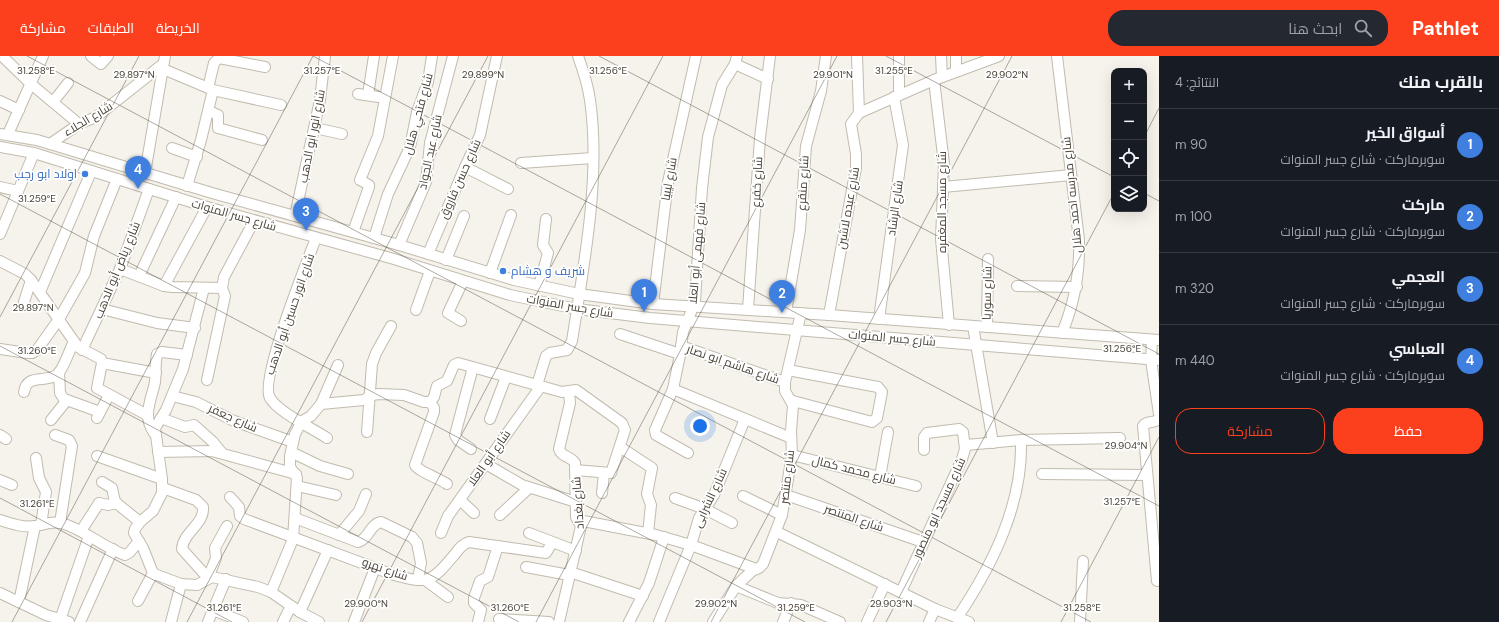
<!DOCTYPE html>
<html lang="ar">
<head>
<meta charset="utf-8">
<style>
  :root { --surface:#171b24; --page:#242831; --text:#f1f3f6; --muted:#9ea1a6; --line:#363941; --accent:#fc3f1d }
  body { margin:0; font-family:"DM Sans",Cairo,sans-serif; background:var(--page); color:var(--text); direction:rtl }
  .controls { position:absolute; right:12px; top:12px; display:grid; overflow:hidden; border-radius:8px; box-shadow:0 4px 16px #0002 }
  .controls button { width:36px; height:36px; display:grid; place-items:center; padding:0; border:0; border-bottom:1px solid var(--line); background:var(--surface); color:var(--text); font:20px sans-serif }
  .you { position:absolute; left:700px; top:370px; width:14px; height:14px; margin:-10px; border:3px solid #fff; border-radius:50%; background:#1a73e8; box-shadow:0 0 0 6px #1a73e833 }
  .badge { display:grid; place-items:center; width:26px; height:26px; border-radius:50%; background:var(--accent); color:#fff; font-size:13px; font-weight:700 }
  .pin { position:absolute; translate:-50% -33px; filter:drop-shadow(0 1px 2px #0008) }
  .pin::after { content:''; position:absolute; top:21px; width:14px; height:12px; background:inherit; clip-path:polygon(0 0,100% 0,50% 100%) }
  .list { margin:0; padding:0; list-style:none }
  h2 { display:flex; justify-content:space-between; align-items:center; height:52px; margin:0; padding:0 16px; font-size:17px }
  h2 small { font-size:13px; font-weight:400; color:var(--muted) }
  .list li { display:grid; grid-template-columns:26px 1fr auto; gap:12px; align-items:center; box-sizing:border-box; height:72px; padding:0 16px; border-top:1px solid var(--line) }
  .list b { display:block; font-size:15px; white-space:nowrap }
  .list p { margin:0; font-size:13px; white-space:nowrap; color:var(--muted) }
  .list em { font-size:13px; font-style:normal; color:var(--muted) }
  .actions { display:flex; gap:8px; padding:12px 16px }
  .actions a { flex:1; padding:9px 0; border:1px solid var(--accent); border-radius:16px; text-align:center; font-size:14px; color:var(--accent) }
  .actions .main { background:var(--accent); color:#fff }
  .icon { flex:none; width:22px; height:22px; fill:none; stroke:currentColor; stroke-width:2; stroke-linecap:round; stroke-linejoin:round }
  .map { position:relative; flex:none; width:1159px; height:566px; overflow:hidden; direction:ltr }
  header { display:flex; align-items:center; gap:24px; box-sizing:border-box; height:56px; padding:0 20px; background:var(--accent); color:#fff }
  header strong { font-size:19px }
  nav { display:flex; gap:22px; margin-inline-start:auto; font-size:14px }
  .search { width:280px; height:36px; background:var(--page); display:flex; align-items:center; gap:10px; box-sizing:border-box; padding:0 14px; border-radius:16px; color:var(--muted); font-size:15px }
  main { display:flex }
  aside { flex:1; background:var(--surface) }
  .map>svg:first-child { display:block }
</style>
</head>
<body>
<header>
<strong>Pathlet</strong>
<div class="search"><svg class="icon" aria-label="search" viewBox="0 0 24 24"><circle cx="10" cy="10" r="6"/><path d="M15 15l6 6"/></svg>ابحث هنا</div>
<nav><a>الخريطة</a><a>الطبقات</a><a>مشاركة</a></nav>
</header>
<main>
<aside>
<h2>بالقرب منك<small>النتائج: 4</small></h2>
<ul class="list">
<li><span class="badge" style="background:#3f7fe0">1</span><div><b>أسواق الخير</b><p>سوبرماركت · شارع جسر المنوات</p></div><em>90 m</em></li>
<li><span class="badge" style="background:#3f7fe0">2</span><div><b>ماركت</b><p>سوبرماركت · شارع جسر المنوات</p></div><em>100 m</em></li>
<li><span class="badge" style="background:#3f7fe0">3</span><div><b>العجمي</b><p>سوبرماركت · شارع جسر المنوات</p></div><em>320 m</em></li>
<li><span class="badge" style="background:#3f7fe0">4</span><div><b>العباسي</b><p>سوبرماركت · شارع جسر المنوات</p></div><em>440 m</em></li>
</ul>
<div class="actions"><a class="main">حفظ</a><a>مشاركة</a></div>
</aside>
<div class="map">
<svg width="1159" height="566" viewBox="0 0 1159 566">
  <rect width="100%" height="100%" fill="#f6f3ec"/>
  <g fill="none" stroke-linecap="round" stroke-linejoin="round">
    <defs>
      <g id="minor">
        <path d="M2,0l29,28 48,40"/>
        <path d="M91,0l10,8 7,-8"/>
        <path d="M899,0v39"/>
        <path d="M941,0l1,21"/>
        <path d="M956,0v16"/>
        <path d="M1057,0l22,184c1,33 -4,62 -17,93"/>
        <path d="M735,8l33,15"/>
        <path d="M163,13l50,21 68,15"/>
        <path d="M934,24l10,84 -3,75 8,86"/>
        <path d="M208,32l6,-25 5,-5 46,9"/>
        <path d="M358,38l27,4"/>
        <path d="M368,39l6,-39"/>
        <path d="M0,45l19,9"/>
        <path d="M53,46l15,-19"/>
        <path d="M209,55l9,4v13l44,12"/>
        <path d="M859,57l75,-33 65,-24"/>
        <path d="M315,72l27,6"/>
        <path d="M0,78l37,6 175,53 187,52 115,35 65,14 74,10 176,11 330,25"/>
        <path d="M8,78l35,-78"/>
        <path d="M50,88l29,-20 17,-7 67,-53"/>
        <path d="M0,91l34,6 173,54 187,52 116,36 67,14 73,9 509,42"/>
        <path d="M172,92l25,9"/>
        <path d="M521,107l72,-5"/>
        <path d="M465,111l43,22"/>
        <path d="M145,117l20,-117"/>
        <path d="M187,130l14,-46 12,-50"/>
        <path d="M0,131l18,4"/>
        <path d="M943,131l128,-12"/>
        <path d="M295,160l25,-116 5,-44"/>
        <path d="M353,176l16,-45v-2l-9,-5 18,-44 15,-80"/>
        <path d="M0,178l34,-81"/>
        <path d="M316,182c-9,24 -57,143 -46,160 8,14 42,30 57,40"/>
        <path d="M374,182l14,-44 22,-47 7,-35 11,-30 4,-26"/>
        <path d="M399,189l27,-63 4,-39 23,-87"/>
        <path d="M428,198l37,-87 15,-32 17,-79"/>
        <path d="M446,204l18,-44"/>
        <path d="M0,205l25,13 6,6 47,67 23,12 1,4 -5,25 50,27"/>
        <path d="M120,213l44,17 9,1 49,1"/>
        <path d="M490,217l21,-58"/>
        <path d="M139,220l37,-79"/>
        <path d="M164,230l43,-79"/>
        <path d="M539,230l9,-33 -5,-8 3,-26"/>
        <path d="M1017,230l60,1"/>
        <path d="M204,232l-21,81 -17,41 -11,18 7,51v14l-9,18 -13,11 -5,7 -1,4 9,15 10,25 4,2 24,9 16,1 15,-8 46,10 13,5 29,20 19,10"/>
        <path d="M40,236l51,-120"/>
        <path d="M24,246l7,-22"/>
        <path d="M653,248l15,-122 28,-126"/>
        <path d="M102,253l55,14 38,5"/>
        <path d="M748,253l12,-171 10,-82"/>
        <path d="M416,254l14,-39"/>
        <path d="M786,256l14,-82 6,-84 15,-55 5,-35"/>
        <path d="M829,259l27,-147v-14l-5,-30 8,-11 -2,-57"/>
        <path d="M879,263l24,-174 -9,-48"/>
        <path d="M461,265l-13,-8 15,-32"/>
        <path d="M973,270l20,117"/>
        <path d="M987,271l1,-68"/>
        <path d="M620,278l60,20"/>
        <path d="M1152,284l-1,20 8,54"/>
        <path d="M681,290l104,36"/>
        <path d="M0,293l27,4h5l5,-3 22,-31 26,-46 9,-37 23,-57"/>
        <path d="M82,294l38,-81 29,-80"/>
        <path d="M102,307l54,10"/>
        <path d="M788,314l90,17 4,5 -5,26 -5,4 -79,-21"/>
        <path d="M59,316l1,21 4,6 36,13"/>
        <path d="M207,324l18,-84 -3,-8 2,-11 30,-56"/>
        <path d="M537,329l9,-29 4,-3 17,-3 5,-9c12,-77 29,-164 18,-241 -2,-15 -7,-30 -12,-44"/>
        <path d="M673,333l118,49"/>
        <path d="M24,336c3,-19 21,-9 33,-17 6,-5 13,-26 17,-34"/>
        <path d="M172,340l24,6 38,19 59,21"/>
        <path d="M430,346l4,6v4l-19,53c3,6 25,14 32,19"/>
        <path d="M321,348l43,-4 8,-5 7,-1 25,1 20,7h6l4,-5 3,-11 10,-5 7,-16 4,-2 104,29 14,-2 46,33 3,7 -14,43 -36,-3"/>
        <path d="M97,362l12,-23"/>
        <path d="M161,362l24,9 9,-2 19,17 9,11"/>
        <path d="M490,363l16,-42"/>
        <path d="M51,364l16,-20"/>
        <path d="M367,376l5,-68 4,-11 15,-27"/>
        <path d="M154,377c-12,-17 -3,-32 1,-51 1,-9 0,-18 2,-28l5,-2 25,3"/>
        <path d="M0,379l6,4"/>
        <path d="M55,379l14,5 3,6 -12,77"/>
        <path d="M966,389l55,-5 99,-2"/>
        <path d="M620,391l32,21 -5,26 4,11 -3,28"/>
        <path d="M471,393l-13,-9 -3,-5 18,-68"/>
        <path d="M158,396l54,-1 84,23"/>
        <path d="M291,396l29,14 28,8"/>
        <path d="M688,397l-32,-18 -1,-5 18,-41 7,-34 3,-23 12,-30 7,-114 6,-51 14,-52 13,-21 2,-8"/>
        <path d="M792,399l124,31"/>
        <path d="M97,400l65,23"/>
        <path d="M36,402l3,20 7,14 -5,33"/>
        <path d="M486,408l36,21 54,17"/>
        <path d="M1042,418l105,1"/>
        <path d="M880,421l8,-45"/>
        <path d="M0,424l12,5"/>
        <path d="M102,426l10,6 3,14 25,20"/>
        <path d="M297,430l39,9"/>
        <path d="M163,432l33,12 7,7c2,17 -20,25 -21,42l26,29 8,-20 -1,-10 12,-22"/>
        <path d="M602,437l2,-20"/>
        <path d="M786,439l137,47"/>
        <path d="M743,440l39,19"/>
        <path d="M230,441l9,10 1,9 4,3 150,56c36,10 38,6 61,-21 4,-5 7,-10 14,-12l77,11 6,-10"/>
        <path d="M675,442l30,11 27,14"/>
        <path d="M460,444l14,13"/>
        <path d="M500,459l29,-27"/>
        <path d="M295,462l63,24c11,-3 12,-18 23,-20l31,15 5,6 4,20 -3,16"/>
        <path d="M0,464c12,4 24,8 36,6 9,-2 16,-5 25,-3 23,6 41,24 64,32l4,-2 10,-12"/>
        <path d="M578,464l78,15 35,10 65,24"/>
        <path d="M81,475l18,-28 9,2 9,-2"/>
        <path d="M777,476l158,77 34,13"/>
        <path d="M441,477l7,-17 93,-130"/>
        <path d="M529,477l47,18"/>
        <path d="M339,479l20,-24 7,-17"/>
        <path d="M526,511l43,8"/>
        <path d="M570,516l73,24"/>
        <path d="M425,524l23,17"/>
        <path d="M1157,525l-14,-155c4,-6 11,-2 16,-7"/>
        <path d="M736,530l42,17 23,2 39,17"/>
        <path d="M271,536l22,-53 4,-61 -7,-11v-11l5,-22 7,-13 9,-5 10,-12 17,-39"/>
        <path d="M901,536l61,-133 3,-10 -2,-17 -4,-3 -32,4 -3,4v13"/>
        <path d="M0,537l46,22 23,7"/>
        <path d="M138,545l15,-28"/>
        <path d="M19,546l16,-76"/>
        <path d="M213,554l30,12"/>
        <path d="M300,556l28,-62"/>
        <path d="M957,562c35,-52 66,-113 64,-178"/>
        <path d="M499,563l50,3"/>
        <path d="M60,564l29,-84"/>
        <path d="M80,566l33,-73"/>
        <path d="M171,566l10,-38"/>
        <path d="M208,566l18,-43"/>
        <path d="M283,566l8,-16"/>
        <path d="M354,566l21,-54"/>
        <path d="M478,566l3,-12 -7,-7v-5l6,-17 8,-4 10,-31"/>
        <path d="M559,566l22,-96 -5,-9 -1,-54c-4,-7 -14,-6 -16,-14l11,-46 -1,-11"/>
        <path d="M629,566l20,-39 15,-46"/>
        <path d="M659,566l32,-77 8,-27 15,-23 31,-76"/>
        <path d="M713,566l23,-36 16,-15 7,-3 4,-4 19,-49 10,-60 -1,-24 2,-26 -8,-14v-9l16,-69"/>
        <path d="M783,566l8,-19"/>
        <path d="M867,566l18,-38"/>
        <path d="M929,566l6,-13"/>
        <path d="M1080,566l3,-61"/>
      </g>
    </defs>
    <use href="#minor" stroke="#c2bbae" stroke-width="12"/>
    <use href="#minor" stroke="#fff" stroke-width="10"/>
  </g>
  <path fill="none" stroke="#4b4439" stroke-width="1" stroke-opacity="0.45" d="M27,0l1064,566M313,0l846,450M599,0l560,298M886,0l228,121M1144,81l15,-29M1144,137l15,8M0,138l805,428M0,261l139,-261M0,290l519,276M0,442l232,124M12,566l301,-566M187,566l301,-566M362,566l301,-566M536,566l301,-566M711,566l301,-566M886,566l228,-429M1061,566l98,-185"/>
  <g fill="#3f7fe0" stroke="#fff" stroke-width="1.5">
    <circle cx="85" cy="118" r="4"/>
    <circle cx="503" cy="215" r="4"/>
  </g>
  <g text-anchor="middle" stroke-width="3.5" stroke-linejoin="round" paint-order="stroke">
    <g font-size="12" fill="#4b4439" stroke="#fff">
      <text transform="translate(418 58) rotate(-75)" y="4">شارع فتحي هلال</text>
      <text transform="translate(88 63) rotate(-31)" y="4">شارع الجلاء</text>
      <text transform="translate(312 80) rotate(-79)" y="4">شارع انور ابو الدهب</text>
      <text transform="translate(430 96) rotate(-78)" y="4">شارع عبد الجواد</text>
      <text transform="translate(460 123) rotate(-66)" y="4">شارع حسن فاروق</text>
      <text transform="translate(669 123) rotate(-80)" y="4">شارع ليبيا</text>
      <text transform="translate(757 126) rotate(-87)" y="4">شارع خفرع</text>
      <text transform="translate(803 127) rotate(-87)" y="4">شارع منقرع</text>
      <text transform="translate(1072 139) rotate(-96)" y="4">شارع مدرسه احمد هلال</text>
      <text transform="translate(942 146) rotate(-90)" y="4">شارع مسجد المغفره</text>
      <text transform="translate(848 152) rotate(-80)" y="4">شارع عبده لاشين</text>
      <text transform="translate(895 152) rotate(-82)" y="4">شارع الرشاد</text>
      <text transform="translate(234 159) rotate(16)" y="4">شارع جسر المنوات</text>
      <text transform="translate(697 197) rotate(-85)" y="4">شارع فهمى أبو العلا</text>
      <text transform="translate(117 214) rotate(-68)" y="4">شارع رياض أبو الدهب</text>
      <text transform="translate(987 237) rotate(-89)" y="4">شارع سوريا</text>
      <text transform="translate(570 250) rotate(10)" y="4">شارع جسر المنوات</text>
      <text transform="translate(290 258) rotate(-71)" y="4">شارع انور حسين أبو الدهب</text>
      <text transform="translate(892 282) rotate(5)" y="4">شارع جسر المنوات</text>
      <text transform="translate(733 308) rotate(19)" y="4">شارع هاشم ابو نصار</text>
      <text transform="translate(233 362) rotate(24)" y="4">شارع جعفر</text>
      <text transform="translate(489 402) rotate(-55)" y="4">شارع أبو العلا</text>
      <text transform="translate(854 414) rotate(14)" y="4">شارع محمد كمال</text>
      <text transform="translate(787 421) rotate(-83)" y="4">شارع منتصر</text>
      <text transform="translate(710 442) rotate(-65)" y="4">شارع الشرابى</text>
      <text transform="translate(578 447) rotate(-94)" y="4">شارع بغداد</text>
      <text transform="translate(939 452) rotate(-65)" y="4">شارع مسجد ابو منصور</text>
      <text transform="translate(854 462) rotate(19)" y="4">شارع المنتصر</text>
      <text transform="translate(385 513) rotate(19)" y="4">شارع نهرو</text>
    </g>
    <g font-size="12" fill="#366cbe" stroke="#fff" text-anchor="end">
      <text x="77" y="122">اولاد ابو رجب</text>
      <text x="511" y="219" text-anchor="start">شريف و هشام</text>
    </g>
  </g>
  <g font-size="10" text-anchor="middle" fill="#4b4439" stroke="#fff" stroke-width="3.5" stroke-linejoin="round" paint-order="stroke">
    <text x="36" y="18">31.258°E</text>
    <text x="322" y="18">31.257°E</text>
    <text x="894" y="18">31.255°E</text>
    <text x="608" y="18">31.256°E</text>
    <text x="134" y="22">29.897°N</text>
    <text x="483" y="22">29.899°N</text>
    <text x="833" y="22">29.901°N</text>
    <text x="1007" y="22">29.902°N</text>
    <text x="37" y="146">31.259°E</text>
    <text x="33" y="255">29.897°N</text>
    <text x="1122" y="296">31.256°E</text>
    <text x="37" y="298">31.260°E</text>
    <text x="1126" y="393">29.904°N</text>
    <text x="1122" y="449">31.257°E</text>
    <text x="37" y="451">31.261°E</text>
    <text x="366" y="551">29.900°N</text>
    <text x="716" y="551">29.902°N</text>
    <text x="891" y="551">29.903°N</text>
    <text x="224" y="555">31.261°E</text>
    <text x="510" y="555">31.260°E</text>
    <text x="796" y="555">31.259°E</text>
    <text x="1082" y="555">31.258°E</text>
  </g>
</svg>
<div class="controls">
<button>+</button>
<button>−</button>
<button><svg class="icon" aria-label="locate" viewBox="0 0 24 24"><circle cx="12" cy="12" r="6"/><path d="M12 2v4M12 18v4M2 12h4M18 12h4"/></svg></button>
<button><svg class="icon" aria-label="layers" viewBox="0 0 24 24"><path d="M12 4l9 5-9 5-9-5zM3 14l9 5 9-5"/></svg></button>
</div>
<div class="you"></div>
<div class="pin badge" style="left:644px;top:256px;background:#3f7fe0">1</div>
<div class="pin badge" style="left:782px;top:257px;background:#3f7fe0">2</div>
<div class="pin badge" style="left:306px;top:175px;background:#3f7fe0">3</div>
<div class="pin badge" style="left:138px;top:133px;background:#3f7fe0">4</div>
</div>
</main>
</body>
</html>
